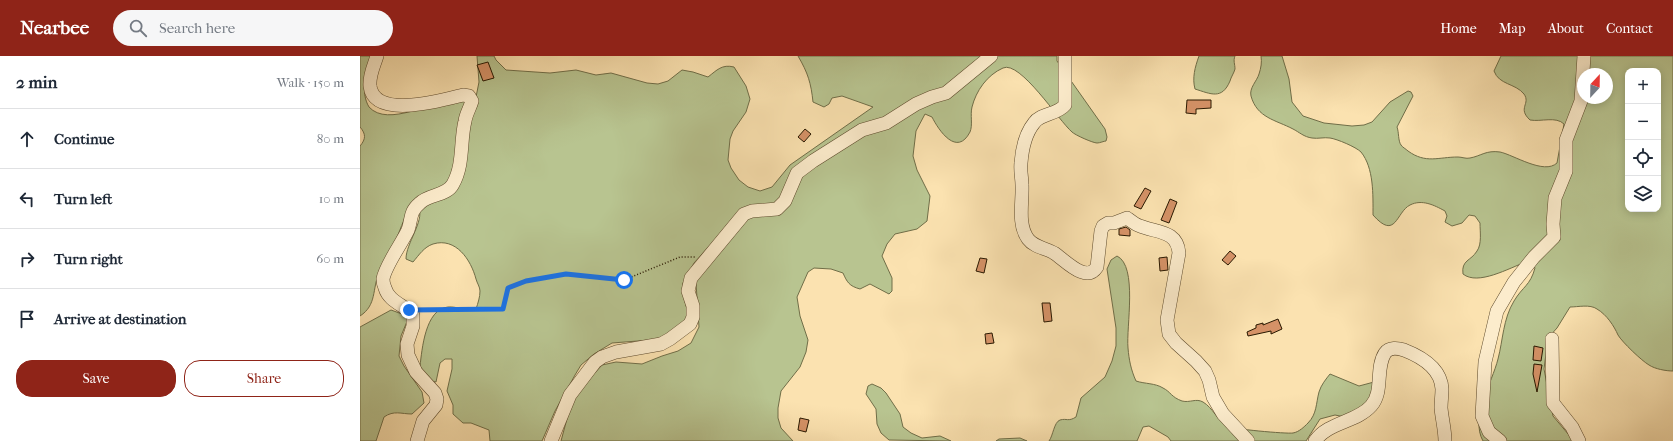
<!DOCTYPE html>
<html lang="en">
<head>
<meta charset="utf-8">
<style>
  :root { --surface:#fff; --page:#f6f6f7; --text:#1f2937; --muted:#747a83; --line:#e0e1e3; --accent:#8f2418 }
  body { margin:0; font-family:"IM FELL French Canon",serif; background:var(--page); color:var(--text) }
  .controls { position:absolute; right:12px; top:12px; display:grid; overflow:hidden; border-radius:8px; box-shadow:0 2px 10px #0003 }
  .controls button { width:36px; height:36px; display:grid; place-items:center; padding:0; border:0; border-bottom:1px solid var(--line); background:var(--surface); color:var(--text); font:20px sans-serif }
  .compass { position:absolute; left:1217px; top:12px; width:36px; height:36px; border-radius:50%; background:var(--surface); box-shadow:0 2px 10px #0003; rotate:22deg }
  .stop { position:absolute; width:12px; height:12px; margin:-9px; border:3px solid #1a73e8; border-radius:50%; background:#fff }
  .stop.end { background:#1a73e8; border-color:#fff; box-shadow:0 1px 4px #0008 }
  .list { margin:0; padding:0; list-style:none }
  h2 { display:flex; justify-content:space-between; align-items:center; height:52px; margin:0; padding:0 16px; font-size:17px }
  h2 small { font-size:13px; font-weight:400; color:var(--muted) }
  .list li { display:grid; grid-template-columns:26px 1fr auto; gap:12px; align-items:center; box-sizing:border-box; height:60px; padding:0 16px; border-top:1px solid var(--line) }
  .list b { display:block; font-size:15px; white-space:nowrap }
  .list em { font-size:13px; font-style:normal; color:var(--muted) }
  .actions { display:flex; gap:8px; padding:12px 16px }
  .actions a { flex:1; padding:9px 0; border:1px solid var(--accent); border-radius:16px; text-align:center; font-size:14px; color:var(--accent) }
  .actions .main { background:var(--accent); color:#fff }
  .icon { flex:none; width:22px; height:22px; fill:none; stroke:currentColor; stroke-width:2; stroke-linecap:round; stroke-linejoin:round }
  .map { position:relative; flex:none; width:1313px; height:385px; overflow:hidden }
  header { display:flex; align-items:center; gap:24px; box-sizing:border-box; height:56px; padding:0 20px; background:var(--accent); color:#fff }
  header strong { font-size:19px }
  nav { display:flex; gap:22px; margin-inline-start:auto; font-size:14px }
  .search { width:280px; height:36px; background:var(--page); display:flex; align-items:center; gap:10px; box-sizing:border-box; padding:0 14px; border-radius:22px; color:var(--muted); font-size:15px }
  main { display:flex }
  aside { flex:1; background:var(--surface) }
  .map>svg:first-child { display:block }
</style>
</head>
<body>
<header>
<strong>Nearbee</strong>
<div class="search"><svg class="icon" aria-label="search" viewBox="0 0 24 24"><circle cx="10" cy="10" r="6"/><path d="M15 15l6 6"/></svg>Search here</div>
<nav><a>Home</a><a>Map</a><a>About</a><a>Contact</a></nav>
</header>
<main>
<aside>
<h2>2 min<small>Walk · 150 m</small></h2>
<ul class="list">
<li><svg class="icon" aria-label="ahead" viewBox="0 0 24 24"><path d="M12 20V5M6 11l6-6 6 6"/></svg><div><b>Continue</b></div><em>80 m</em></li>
<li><svg class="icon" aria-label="left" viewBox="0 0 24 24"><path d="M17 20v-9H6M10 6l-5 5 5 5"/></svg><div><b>Turn left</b></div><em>10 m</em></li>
<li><svg class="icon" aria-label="right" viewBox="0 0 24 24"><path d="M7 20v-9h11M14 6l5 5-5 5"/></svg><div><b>Turn right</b></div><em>60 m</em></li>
<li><svg class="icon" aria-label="arrive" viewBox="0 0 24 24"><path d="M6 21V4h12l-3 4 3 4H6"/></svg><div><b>Arrive at destination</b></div></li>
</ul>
<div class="actions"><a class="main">Save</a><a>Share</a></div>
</aside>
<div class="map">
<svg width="1313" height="385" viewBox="0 0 1313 385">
  <rect width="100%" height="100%" fill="#fbe2b0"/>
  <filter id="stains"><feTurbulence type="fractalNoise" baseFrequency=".005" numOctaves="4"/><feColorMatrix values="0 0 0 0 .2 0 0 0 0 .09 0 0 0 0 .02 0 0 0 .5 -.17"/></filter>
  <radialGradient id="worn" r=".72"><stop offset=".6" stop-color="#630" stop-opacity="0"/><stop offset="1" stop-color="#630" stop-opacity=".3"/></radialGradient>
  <g fill="#b8c490" stroke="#706e48" fill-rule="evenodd">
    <path d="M0,0h13c-7,16 -13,36 -4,51 19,21 64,-7 88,-7 6,0 12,2 18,2l4,-20 -2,-26h17l2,4 10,10 44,3 26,-3 20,5 15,-2 36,10 11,1 10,-3 14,-11 11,2 15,5c9,-7 14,-13 26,-10l12,19 4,13 -4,13 -13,19 -3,8 -2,21 3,8 8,12 9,7 12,4 12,-4 18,-22 83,-58 -31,-11 -10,2 -3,6 -5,3 -11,-5c-2,-19 -5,-29 -15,-46h259v5l48,68 2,8 -1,4c-2,0 -6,2 -9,2 -4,0 -22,-8 -25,-11 -13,-11 -52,-72 -69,-64 -16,7 -27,23 -31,39 -2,8 1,18 -2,25 -13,25 -31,-1 -38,-15l-7,-3 -9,17 -3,25 4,14 13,26 -3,25 -10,8 -22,5 -8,10 -5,12 10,22v13l-3,3 -19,-10 -10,5c-11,-3 -13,-7 -17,-16l-12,-4 -17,-1 -6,4 -11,25 3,19 8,24 -2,12 -6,15 -19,24 -3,17v10l3,10 12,13h-232l10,-37 12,-18 19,-21 14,-3 26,2 20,-8 16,-5 13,-8 8,-16 -3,-44 14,-38 -16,18 -11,20 -1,8 7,25 -3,7 -23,16 -51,4 -18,11 -13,11 -6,10 -20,36 -13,30h-52l-1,-11 -18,-7h-8l-10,-9v-9l-6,-14 5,-22v-10h-7l-5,4 -4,19 -6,-1 -10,-15c2,-16 5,-57 28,-59 9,-1 18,5 28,2 2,-6 4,-12 4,-18 0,-4 -3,-8 -4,-12 -5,-19 -20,-42 -43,-35 -9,3 -14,11 -20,18l-7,-3c0,-16 18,-37 13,-51 -1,-3 -4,-5 -6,-7 -9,15 -14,34 -22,50 -4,8 -9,14 -12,22 -7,16 -2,32 -19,43v-170c6,-7 6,-12 0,-19z"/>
    <path d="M839,0h36c-2,5 0,8 0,13 -1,4 -4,8 -5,12 -8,19 -19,13 -35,8 -3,-11 0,-22 4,-33z"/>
    <path d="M901,0h21l7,23 3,23 11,14 21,7 28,3 12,-1 8,-3 18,-20 18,-11 3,1 2,4 -16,31c2,5 1,14 4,18 1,2 5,4 7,6 18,13 30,6 50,6 4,0 8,2 12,1 11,-2 16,-8 30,-6 14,3 44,23 57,11l7,-39c-8,-8 -23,-2 -34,-4 -13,-12 1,-16 -6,-26 -9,-11 -25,-9 -30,-23l7,-15h172v315c-7,0 -18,-2 -24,-6 -7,-4 -27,-23 -31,-30 -4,-9 -11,-20 -21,-26 -7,-5 -19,-2 -27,-2l-13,21 -9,10 -4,31 9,47 21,25h-91c-13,-23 9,-58 15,-82 5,-19 5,-40 16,-58 9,-15 16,-15 21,-33l-3,-5 -6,-1c-17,6 -48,24 -63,12 -2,-14 8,-13 14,-23 5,-7 3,-19 3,-28l-5,-7 -6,-1 -7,8 -10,3 -7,-4 2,-6 -2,-5c-11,-6 -23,-12 -35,-6 -14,7 -14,36 -37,10 0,-20 1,-47 -12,-63 -5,-5 -24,-13 -31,-14 -6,-1 -12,1 -18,0 -8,-1 -13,-6 -19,-9 -17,-9 -36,-11 -42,-33 -2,-8 6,-15 8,-22 2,-6 3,-12 2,-18zM1268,15h30v138h-30zM1223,18h24v24h-24z"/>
    <path d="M757,200c21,10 9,71 11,92 1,12 3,22 8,33 9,3 19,2 27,7 8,4 8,9 19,13 8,2 14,-3 21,1 10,6 14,18 24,24 3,3 60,8 66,7 6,-1 11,-6 15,-10 9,-9 8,-20 11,-31 2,-7 7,-13 11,-18l29,12 15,-4 1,14 -16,24 -24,-5 -15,4 -14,22h-135l-3,-4 -19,-11 -6,1 -6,14h-88c4,-5 5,-19 11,-21 7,-2 8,2 16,-3l5,-19 24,-21 7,-16 4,-15v-18l-9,-59 4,-9z"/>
    <path d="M31,254l11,4 6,5 -7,17 -2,20 5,10 18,26 2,11 -12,11c-11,0 -18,-4 -28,3l-8,24h-16v-114z"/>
    <path d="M512,328l9,4 5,5 14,21 3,13 8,6 11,5 18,-2 11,5 -62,-1 -8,-7 -4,-9 -1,-15 -10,-15 2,-8z"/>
    <path d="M660,382l7,3h-31l3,-2z"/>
  </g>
  <g fill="#d59267" stroke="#281800">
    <path d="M128,6l6,16 -11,3 -6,-16z"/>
    <path d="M827,44h24v8l-15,1v5l-10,-1z"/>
    <path d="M445,73l6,5 -7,8 -6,-5z"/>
    <path d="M785,132l6,3 -10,18 -7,-3z"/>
    <path d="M810,143l7,3 -8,21 -8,-3z"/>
    <path d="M766,171l4,3v6l-11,-1v-6z"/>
    <path d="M870,195l6,5 -8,9 -6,-5z"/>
    <path d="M807,201l1,13 -8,1 -1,-13z"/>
    <path d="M620,202l7,1 -3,14 -8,-2z"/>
    <path d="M682,247h8l2,18 -8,1z"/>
    <path d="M918,263l4,10 -11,5v-3l-23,5 -1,-4 9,-4v-3l7,-2v2z"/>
    <path d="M632,277l2,10 -8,1 -1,-10z"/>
    <path d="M1174,290l9,2 -2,13 -8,-1z"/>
    <path d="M1174,308l8,1 -5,27 -4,-18z"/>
    <path d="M440,362l9,2 -3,12 -8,-2z"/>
  </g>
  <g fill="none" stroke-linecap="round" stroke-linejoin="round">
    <defs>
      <g id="minor">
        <path d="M17,0c-3,10 -8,19 -7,30 4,34 73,14 93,9l6,1 3,5c-2,7 -6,13 -7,20 -5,20 -1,44 -12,63 -6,12 -24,10 -33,19 -11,9 -8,16 -12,27 -6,13 -23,36 -25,49 0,2 1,7 2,9 4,14 20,17 28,27v11l-6,18 1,11 8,17 19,21 2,6 -1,6 -13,16 -6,20"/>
        <path d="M705,0v49c-8,10 -24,8 -31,18 -9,11 -12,27 -13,40 -1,7 1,15 1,22 1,16 -5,39 6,54 6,8 17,9 26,14 11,7 32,31 43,14l4,-36 2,-5 5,-3h6l13,-5c4,3 9,7 13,8 17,7 37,4 39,27l-12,67 2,14 7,9 20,18 9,10 4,9 4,17 10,17 25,27"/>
        <path d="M1192,283l1,64 19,24 7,14"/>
        <path d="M191,385l19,-46 25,-33 7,-5 14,-5 45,-8 9,-5 20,-15 3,-7v-11l-5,-15 3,-13 53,-64 8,-3 25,-2 8,-8 12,-28 16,-12 49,-31 24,-7 30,-19 16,-7 14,-4 45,-37"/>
        <path d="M955,385c13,-19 42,-19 56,-35 13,-14 4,-38 14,-53 4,-6 13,-5 19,-3 18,7 37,18 38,39 0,6 -1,13 -1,19 1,11 4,22 4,33"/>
        <path d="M1140,385l-11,-9 -7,-16 3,-54 12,-51 17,-29 20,-25 20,-20 -1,-13 2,-26 11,-27v-31l15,-39 3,-45"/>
      </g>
    </defs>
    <use href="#minor" stroke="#5d4a2c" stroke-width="14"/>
    <path stroke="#281800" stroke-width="1.5" stroke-dasharray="1 2" stroke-linecap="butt" d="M63,254l80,-1 5,-21 18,-7 40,-7 58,6 56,-23h15"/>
    <use href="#minor" stroke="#fceccc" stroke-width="13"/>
  </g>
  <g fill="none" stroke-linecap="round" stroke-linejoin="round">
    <path stroke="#1a73e8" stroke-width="5" d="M49,254l94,-1 5,-21 18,-7 40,-7 58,6"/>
  </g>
  <rect width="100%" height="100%" filter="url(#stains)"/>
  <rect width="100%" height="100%" fill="url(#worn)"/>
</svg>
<div class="controls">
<button>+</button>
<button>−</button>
<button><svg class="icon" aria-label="locate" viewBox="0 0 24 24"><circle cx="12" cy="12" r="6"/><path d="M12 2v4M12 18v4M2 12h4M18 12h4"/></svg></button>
<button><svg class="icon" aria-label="layers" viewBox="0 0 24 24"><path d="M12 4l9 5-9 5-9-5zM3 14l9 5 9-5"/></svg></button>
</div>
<svg class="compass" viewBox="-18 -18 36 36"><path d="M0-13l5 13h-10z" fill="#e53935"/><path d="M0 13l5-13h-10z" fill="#747a83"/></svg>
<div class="stop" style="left:264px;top:224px"></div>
<div class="stop end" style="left:49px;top:254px"></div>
</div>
</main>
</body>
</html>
